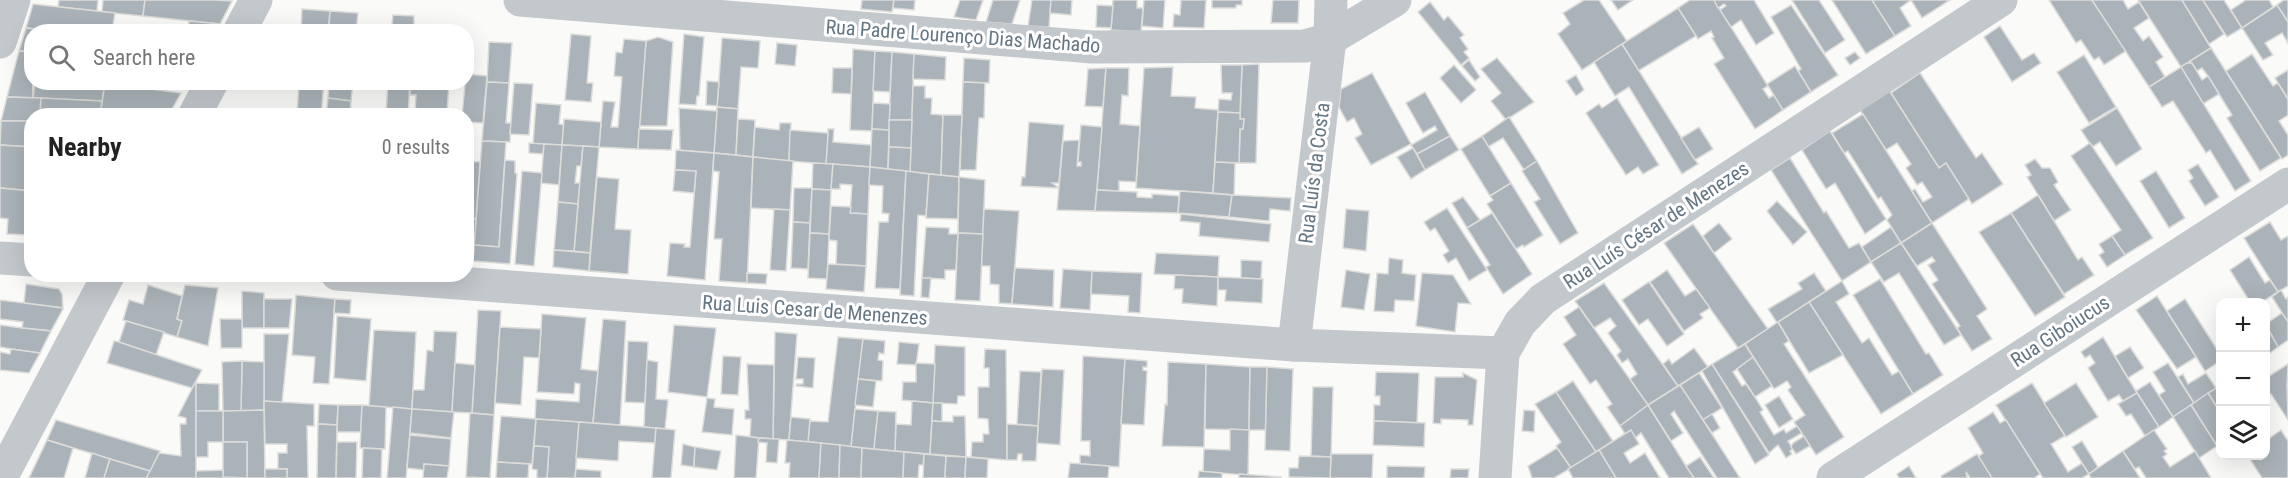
<!DOCTYPE html>
<html lang="en">
<head>
<meta charset="utf-8">
<style>
  :root { --surface:#fff; --page:#f2f2f2; --text:#222; --muted:#767676; --line:#e0e0e0 }
  body { margin:0; font-family:"Roboto Condensed",sans-serif; background:var(--page); color:var(--text) }
  .controls { position:absolute; right:18px; bottom:18px; display:grid; overflow:hidden; border-radius:12px; box-shadow:0 6px 24px #0002 }
  .controls button { width:54px; height:54px; display:grid; place-items:center; padding:0; border:0; border-bottom:2px solid var(--line); background:var(--surface); color:var(--text); font:30px sans-serif }
  .list { margin:0; padding:0; list-style:none }
  h2 { display:flex; justify-content:space-between; align-items:center; height:78px; margin:0; padding:0 24px; font-size:26px }
  h2 small { font-size:20px; font-weight:400; color:var(--muted) }
  .icon { flex:none; width:33px; height:33px; fill:none; stroke:currentColor; stroke-width:2; stroke-linecap:round; stroke-linejoin:round }
  .map { position:relative; flex:none; width:2288px; height:478px; overflow:hidden }
  .search { position:absolute; background:var(--surface); box-shadow:0 6px 24px #0002; left:24px; top:24px; width:450px; height:66px; display:flex; align-items:center; gap:15px; box-sizing:border-box; padding:0 21px; border-radius:24px; color:var(--muted); font-size:22px }
  .panel { position:absolute; background:var(--surface); box-shadow:0 6px 24px #0002; left:24px; top:108px; width:450px; height:174px; border-radius:24px }
  .map>svg:first-child { display:block }
</style>
</head>
<body>
<div class="map">
<svg width="2288" height="478" viewBox="0 0 2288 478">
  <rect width="100%" height="100%" fill="#fafaf8"/>
  <g fill="#aab3b9" stroke="#dcdcda" stroke-width="1.5">
    <path d="M59,0h39l-1,11 -39,-4z"/>
    <path d="M103,0h42l-2,16 -41,-4z"/>
    <path d="M145,0h71l16,1 -12,23 -77,-8z"/>
    <path d="M862,0h32l-2,12 -31,-3z"/>
    <path d="M894,0h21l-1,10 -21,-2z"/>
    <path d="M960,0h23l-7,20 -22,-3z"/>
    <path d="M993,0h27l-8,24 -26,-2z"/>
    <path d="M1032,0h19l-2,27 -21,-1z"/>
    <path d="M1051,0h21l-1,15 -21,-2z"/>
    <path d="M1113,0h24v8h6l-2,24 -30,-2z"/>
    <path d="M1144,0h21l-2,28 -21,-2z"/>
    <path d="M1181,0h25l-2,28 -31,-1 1,-13 6,1z"/>
    <path d="M1212,0h30v5h-6v3h-24z"/>
    <path d="M1273,0h26l-1,23h-27z"/>
    <path d="M1584,0h15l28,41 -45,29 -24,-36 12,-10 -7,-11z"/>
    <path d="M1611,0h22l-15,10z"/>
    <path d="M1690,0h24l54,86 -5,3 6,9 5,-3 9,15 -28,19 -41,-65 10,-6 -12,-20 2,-1 -3,-6 -13,8 -20,-31z"/>
    <path d="M1714,0h40l20,33 -18,12 -15,-25 -10,7 -11,-17 6,-4 -2,-2 -6,4z"/>
    <path d="M1792,0h27l26,40 -20,13z"/>
    <path d="M1832,0h40l23,36 -29,18z"/>
    <path d="M1872,0h39l-11,8 11,18 -16,10z"/>
    <path d="M1911,0h39l-28,18z"/>
    <path d="M2049,0h43l34,51 -22,14 -5,-8 -5,3 -13,-20 -5,3z"/>
    <path d="M2092,0h31l5,9 11,-7 10,16 -15,10 9,13 6,-5 14,21 -7,5 9,15 -16,10z"/>
    <path d="M2138,0h44l29,48 -30,19z"/>
    <path d="M2182,0h21l21,34 -15,10z"/>
    <path d="M2203,0h21l18,28 -15,9z"/>
    <path d="M2246,0h23l4,7 -31,21 -11,-18z"/>
    <path d="M2284,0h4v22l-11,-17z"/>
    <path d="M1430,2l14,18 4,-4 16,19 -4,3 8,11 -4,3 5,6 -8,7 -43,-53z"/>
    <path d="M33,4l82,9 -3,18 -37,-4v5l-49,-4z"/>
    <path d="M1097,5l16,1 -2,22 -15,-1z"/>
    <path d="M1791,5l47,70 -27,17 -13,-21 3,-2 -30,-52z"/>
    <path d="M2277,5l11,17v21l-6,-10 -17,10 8,12 -10,5 -21,-32z"/>
    <path d="M1678,8l18,28 -58,35 -16,-27z"/>
    <path d="M302,9l28,2 -2,21h-27z"/>
    <path d="M330,11l28,2 -2,19h-21l1,-3h-7z"/>
    <path d="M393,15l21,1v16h-23z"/>
    <path d="M189,21l31,3 -5,8h-27z"/>
    <path d="M2000,26l22,34 12,-7 7,10 -29,19 -28,-45z"/>
    <path d="M26,28l31,4h-25v20l-13,-1z"/>
    <path d="M571,34l20,2 -4,47h6l-2,19 -26,-2z"/>
    <path d="M684,34l20,3 -5,59h-2l-1,9 -17,-1z"/>
    <path d="M658,37l15,5 -6,84h-28l7,-85z"/>
    <path d="M722,38l38,3 -2,27 -17,-1 -3,42 -21,-2z"/>
    <path d="M624,39l22,2 -8,108 -39,-2 4,-46 12,1 -4,25h7l4,-50 -8,-1 2,-24 6,1z"/>
    <path d="M489,42l23,1 -3,40 -22,-1z"/>
    <path d="M777,43l20,2 -2,21 -20,-2z"/>
    <path d="M1622,44l76,120 -16,10 -53,-87 -14,9 -21,-34z"/>
    <path d="M2211,48l70,110 -21,13 -33,-53 5,-3 -24,-39 -6,-8 -5,3 -7,-10z"/>
    <path d="M853,49l22,2 -3,80 -22,-1z"/>
    <path d="M19,51l13,1 1,46 -26,-1z"/>
    <path d="M875,51l17,1 -2,40 -17,-1z"/>
    <path d="M892,52l22,2 -2,66h-23z"/>
    <path d="M1855,52l5,6 -10,7 -5,-7z"/>
    <path d="M914,54l32,3 -1,23 -32,-1z"/>
    <path d="M2252,54l21,32 5,-3 10,16v16l-9,6 9,14v20l-6,4 -56,-88z"/>
    <path d="M2084,55l32,52 -27,16 -32,-51z"/>
    <path d="M964,58l26,2 -1,23 -26,-1z"/>
    <path d="M1497,58l37,44 -28,18 -15,-19 10,-8 -20,-24z"/>
    <path d="M1469,60l11,17 -5,4 -13,-15z"/>
    <path d="M2187,63h5l10,17 6,-4 11,18 -16,10 -22,-37z"/>
    <path d="M1259,64l-3,99h-17l1,-34h3l1,-10h-4l2,-54z"/>
    <path d="M1221,65h21l-2,48 -22,-1 1,-13 12,1 1,-7h-10z"/>
    <path d="M1454,65l22,25 -15,13 -21,-25z"/>
    <path d="M1795,66l16,26 -28,18 -16,-26z"/>
    <path d="M1173,67l-2,29 25,1 -1,11 23,2 -5,83 -77,-5 8,-120z"/>
    <path d="M2181,67l70,114 -16,10 -25,-41 -4,3 -33,-52 -11,6 -13,-20z"/>
    <path d="M833,68h19l-1,26 -19,-1z"/>
    <path d="M1106,68l-3,39 -18,-1 3,-37z"/>
    <path d="M1106,68h23l-1,28 -6,-1 -2,29 20,2 -4,56 -17,-1v10l-22,-1z"/>
    <path d="M2288,70v29l-13,-21z"/>
    <path d="M1372,73l39,71 -40,21 -16,-27 7,-4 -8,-16 -7,4 -8,-15 2,-18z"/>
    <path d="M1920,73l56,85 6,-5 21,31 -31,20 -26,-41 -7,5 -48,-75z"/>
    <path d="M466,74l21,2 -4,47 -17,-1v-6h-4z"/>
    <path d="M1576,75l8,15 -8,6 -10,-15z"/>
    <path d="M707,81l12,1 -2,24 -11,-1z"/>
    <path d="M35,82h70l-3,19 -69,-3z"/>
    <path d="M131,82h56l-3,7z"/>
    <path d="M299,82h25l-3,34h-24z"/>
    <path d="M329,82h24l-2,19 -23,-3z"/>
    <path d="M388,82h22l-2,34h-28l6,-2z"/>
    <path d="M410,82h39l-2,32 -32,-1 1,-18h-6z"/>
    <path d="M487,82l22,1 -3,40h5l-1,19 -28,-1z"/>
    <path d="M963,82l22,1 -1,35h-5l-3,52h-16z"/>
    <path d="M105,83l76,10 -13,23h-68z"/>
    <path d="M514,83l19,1 -4,51 -19,-1z"/>
    <path d="M913,86h12v12h7l-1,16 12,1 -2,60 -31,-3z"/>
    <path d="M1889,90l50,78 7,-5 23,36 -37,24 -20,-32 3,-2 8,13 9,-5 -10,-15 -5,3 -11,-17 5,-4 -14,-21 -11,7 -26,-40z"/>
    <path d="M1425,92l25,44 -33,18 -6,-9 26,-15 -2,-4 -12,7 -17,-30z"/>
    <path d="M7,97l34,1 -1,18h-8v5h-31z"/>
    <path d="M41,98l61,3 -2,15h-60z"/>
    <path d="M328,98l23,3 -1,15h-24z"/>
    <path d="M1617,98l42,67 -16,9 -5,-7 -12,8 -40,-62 13,-9 3,4z"/>
    <path d="M536,103l25,2 -2,19 5,1 -2,20 -29,-1z"/>
    <path d="M873,103l17,1 -1,26 -17,-1z"/>
    <path d="M717,107l21,2 -2,46 -22,-2z"/>
    <path d="M679,108l38,3 -3,42 -34,-3z"/>
    <path d="M2117,108l25,41 -26,17 -16,-24 -8,5 -11,-17z"/>
    <path d="M1218,112l22,1v6h4l-1,10h-3l-1,34 -24,-1z"/>
    <path d="M1863,114l69,109 -31,20 -14,-23 5,-5 -11,-18 -3,2 -30,-48 -4,2 -12,-20z"/>
    <path d="M943,115h19l-3,62 -18,-2z"/>
    <path d="M1509,117l28,44 -13,9 -21,-32 -15,9 -6,-11z"/>
    <path d="M564,119l37,3 -2,25 -37,-2z"/>
    <path d="M738,119l17,1 -2,37 -17,-2z"/>
    <path d="M889,120h23l-1,28 -22,-1z"/>
    <path d="M1,121h31v26l-32,-2z"/>
    <path d="M1029,122l35,3 -5,58h-7l7,5 -38,-2 1,-9h3z"/>
    <path d="M780,123h11l-2,38 -36,-4 2,-30 24,3z"/>
    <path d="M1081,125l21,2 -7,84 -38,-1 6,-69 16,-1 -2,26h4v-4h-3z"/>
    <path d="M1699,127l14,22 -18,11 -14,-22z"/>
    <path d="M639,129l34,1 -2,20 -33,-1z"/>
    <path d="M828,129h6l-1,13 38,3 -1,22 -44,-3z"/>
    <path d="M872,129l17,1 -1,39 -18,-2z"/>
    <path d="M790,130l38,3 -2,31 -37,-3z"/>
    <path d="M1830,131l56,88 -21,15 -30,-51 -9,6 -24,-39z"/>
    <path d="M1450,136l9,14 -34,20 -8,-16z"/>
    <path d="M1482,136l29,47 -21,13 -29,-47z"/>
    <path d="M482,141l24,1 -7,105 -25,-2z"/>
    <path d="M529,143l15,1 -1,10 -14,-1z"/>
    <path d="M2090,143l63,95 -28,17 -13,-19 9,-6 -50,-74z"/>
    <path d="M544,144l18,1 -3,40 -18,-2z"/>
    <path d="M0,145l32,2v44l-32,-3z"/>
    <path d="M562,145l21,1 -2,20h-4l-2,17h5l-2,21 -20,-2z"/>
    <path d="M583,146l16,1 -9,106 -16,-2z"/>
    <path d="M889,147l22,1 -1,24 -22,-3z"/>
    <path d="M1413,148l12,22 -14,9 -14,-22z"/>
    <path d="M676,150l38,3 -9,127 -38,-4 3,-33 15,1 -1,3h6l6,-76 -21,-1z"/>
    <path d="M714,153l39,4 -6,126 -28,-2 3,-42h-8l5,-67 -6,-1z"/>
    <path d="M753,157l40,4 -3,49 -39,-2z"/>
    <path d="M1790,158l34,55 2,-2 23,37 10,-5 12,19 -29,19 -71,-111z"/>
    <path d="M2035,159l7,9h8l8,14 -4,3 17,25 -17,11 -27,-44 4,-2 -6,-10z"/>
    <path d="M505,160l10,1v12l2,1 -7,90 -37,-3 1,-16 25,2z"/>
    <path d="M466,161l14,1 -4,57 -10,-1z"/>
    <path d="M1537,161l41,72 -18,11 -26,-42 6,-3 -18,-28z"/>
    <path d="M1215,162l20,1 -1,32 -21,-2z"/>
    <path d="M813,163l20,1 -2,26 -19,-1z"/>
    <path d="M833,164l37,3 -2,47 -18,-1 2,-28 -12,-1v5h-9z"/>
    <path d="M2198,164l21,33 -14,9 -16,-25 4,-3 -5,-8z"/>
    <path d="M870,167l36,4 -6,118 -25,-1 4,-66h9l1,-8 -7,-1 1,-27 -14,-1z"/>
    <path d="M675,170l21,1 -2,22 -21,-2z"/>
    <path d="M522,171l20,2 -8,93 -19,-2z"/>
    <path d="M906,171l23,3 -3,42 -8,-1 -4,81 -14,-1z"/>
    <path d="M2156,171l29,47 -16,10 -29,-47z"/>
    <path d="M929,174l30,3 -1,42 -32,-1z"/>
    <path d="M597,177l22,2 -4,50 16,1 -3,44 -39,-3z"/>
    <path d="M959,177l26,3 -2,54 -25,-1z"/>
    <path d="M1511,183l32,52 -19,12 -1,-2 -7,4 -29,-45 6,-4 -3,-4z"/>
    <path d="M0,188l32,3 -4,44 -21,-1 1,-15 -8,-1z"/>
    <path d="M794,188h18l-2,35 -17,-1z"/>
    <path d="M812,189l19,1 -2,44 -19,-1z"/>
    <path d="M1097,190l40,2v5l15,1v-4l27,2 -1,17 -83,-2z"/>
    <path d="M1180,191l52,4 -3,22 -51,-4z"/>
    <path d="M1232,195l59,3 -1,13 -20,-2 -1,12 -40,-4z"/>
    <path d="M2038,195l40,65 4,-3 12,18 -30,19 -53,-81z"/>
    <path d="M32,197v45h-5z"/>
    <path d="M1463,197l17,23 -13,8 -15,-25z"/>
    <path d="M1777,201l30,31 -14,13 -26,-34z"/>
    <path d="M558,202l20,2 -4,47 -20,-1z"/>
    <path d="M831,206l20,1 -1,6 18,1 -2,52 -30,-2 1,-23 -8,-1z"/>
    <path d="M1447,208l40,62 -18,11 -13,-23 -8,5 -5,-8 6,-4 -14,-23 -5,3 -6,-9z"/>
    <path d="M774,209l16,1 -4,61 -16,-1z"/>
    <path d="M984,209l35,2 -7,93 -13,-1v-18l-9,-1v-18h-9z"/>
    <path d="M1346,209l23,2 -3,40 -23,-3z"/>
    <path d="M1492,213l40,61 -29,20 -17,-27 4,-2 -23,-37z"/>
    <path d="M2011,213l54,84 -30,19 -56,-84z"/>
    <path d="M1181,214l90,10 -2,18 -70,-6 1,-13 -20,-2z"/>
    <path d="M466,218l10,1 -3,42h-7z"/>
    <path d="M793,222l17,1 -2,46 -17,-1z"/>
    <path d="M2270,222l11,18 7,-4v50l-10,6 -34,-54z"/>
    <path d="M1719,223l13,16 -18,14 -11,-17z"/>
    <path d="M1932,223l55,86 -10,7 15,23 -20,12 -15,-23 3,-2 -28,-42 6,-4 -10,-15 7,-4 -3,-4 -15,9 -16,-23z"/>
    <path d="M1693,224l75,105 -30,19 -74,-105z"/>
    <path d="M926,227l23,1v6h9l-2,36h-11v9l-23,-1z"/>
    <path d="M1891,227l10,16 -30,19 -9,-15z"/>
    <path d="M810,233l19,1 -2,45 -19,-1z"/>
    <path d="M958,233l25,1 -3,67 -25,-1z"/>
    <path d="M2112,236l13,19 -18,12 -8,-12 5,-3 -5,-8z"/>
    <path d="M1901,243l60,92 -17,10 -45,-72 -15,9 -13,-20z"/>
    <path d="M554,250l36,3 -1,18 -36,-4z"/>
    <path d="M1156,253l63,3 -1,21 -64,-3z"/>
    <path d="M2249,257l16,26 5,-3 8,12 -16,10h-12l-20,-32z"/>
    <path d="M1389,258l14,2 -1,13 14,2 -2,26 -19,-1 -1,12 -20,-1 3,-38 11,1z"/>
    <path d="M1241,260l21,1 -1,18 -20,-1z"/>
    <path d="M828,264l38,2 -2,26 -38,-3z"/>
    <path d="M1015,268l39,2 -1,37 -41,-3z"/>
    <path d="M1063,269l29,2 -2,39 -30,-2z"/>
    <path d="M1346,270l24,4 -6,36 -23,-3z"/>
    <path d="M1667,270l18,26 11,-7 14,19 -10,6 3,4 -19,13 -34,-49z"/>
    <path d="M1092,271l50,2 -2,40 -12,-1 1,-16 -38,-2z"/>
    <path d="M747,273l20,1 -1,10 -19,-1z"/>
    <path d="M1422,273l31,2 18,29 -13,-1 -3,29 -39,-6z"/>
    <path d="M1814,273l12,18 -49,32 -9,-14 34,-20 -4,-6z"/>
    <path d="M1175,275l43,2 -1,29 -35,-3 1,-14h-9z"/>
    <path d="M1218,277l45,2 -1,24 -37,-2 1,-11h-8z"/>
    <path d="M922,278h9l-2,20 -8,-1z"/>
    <path d="M1880,279l46,75 3,-1 14,22 -30,19 -60,-99z"/>
    <path d="M1842,281l7,13 -13,8 26,41 7,-5 23,37 7,-4 14,23 -32,20 -72,-112z"/>
    <path d="M1649,282l35,52 -17,12 -19,-27 -9,6 -17,-25z"/>
    <path d="M1604,283l74,103 -30,19 -18,-26 7,-5 -9,-15 -6,4 -5,-8 4,-4 -13,-18 8,-7 -6,-8 -16,10 -19,-27z"/>
    <path d="M26,284l33,5 3,5 1,14 -39,-5z"/>
    <path d="M148,285l34,11 -5,23 5,2 -5,16 -54,-17 6,-20 14,4z"/>
    <path d="M185,285l33,3 -10,58 -31,-9 5,-16 -5,-2z"/>
    <path d="M2281,290l5,9 2,-2v25l-16,-25z"/>
    <path d="M242,291l22,2v35h-22z"/>
    <path d="M296,295l39,4 -6,85 -16,-1 2,-26 -23,-2z"/>
    <path d="M2157,296l39,61 -19,12 -41,-59z"/>
    <path d="M264,299h28l-3,29h-25z"/>
    <path d="M335,299l16,1 -1,14 -16,-1z"/>
    <path d="M2185,299l35,55v7l-15,10 -38,-60z"/>
    <path d="M0,300l63,8v1l-12,22 -29,-3 1,-6 -23,-3z"/>
    <path d="M1809,302l34,53 -34,18 -31,-51z"/>
    <path d="M1579,307l69,98 -28,21 -13,-19 5,-3 -16,-24 -6,4 -27,-40 13,-9 -12,-18z"/>
    <path d="M478,310l23,1 -7,104 -22,-2z"/>
    <path d="M2282,313l6,9v18l-10,7 -12,-23z"/>
    <path d="M542,314l44,4 -5,51 17,2 -5,52 -58,-4 1,-20 43,3 1,-18 -5,-1 -1,11 -37,-2z"/>
    <path d="M337,316l34,3 -5,62 -32,-3z"/>
    <path d="M220,319h22v29h-21z"/>
    <path d="M603,319l23,2 -6,104 -27,-2z"/>
    <path d="M126,321l38,11 -8,23 -37,-13z"/>
    <path d="M1778,322l11,19 -5,3 60,93 -28,18 -22,-33 11,-7 -17,-25 3,-3 -4,-6 -13,8 -29,-45z"/>
    <path d="M0,325l22,3 29,3 -11,22 -29,-4 -11,-2z"/>
    <path d="M674,325l42,3 -9,69 -39,-5z"/>
    <path d="M2266,326l12,21 -12,9z"/>
    <path d="M500,327l41,2 -2,29 -15,-1 -3,48 -26,-2z"/>
    <path d="M374,330l42,2 -4,77 -43,-3z"/>
    <path d="M434,331l23,1 -5,80 -40,-3 1,-19h11l3,-40 6,1z"/>
    <path d="M775,332l22,2 -8,106 -16,-1z"/>
    <path d="M264,334h25l-7,69 -18,-2z"/>
    <path d="M838,337l25,2 -12,108 -43,-5 2,-21 18,1z"/>
    <path d="M2103,337l34,56 -14,8 -4,-6 -11,6 -20,-33 7,-5 -5,-8 -5,3 -4,-6z"/>
    <path d="M863,339l22,2 -1,13 -5,-1 -1,7 5,1 -1,20 -24,-2z"/>
    <path d="M114,341l5,1 83,28 -10,18 -85,-25z"/>
    <path d="M628,341l20,1 -3,61 -20,-1z"/>
    <path d="M899,342l20,2 -3,21 -19,-1z"/>
    <path d="M1745,344l8,13 -20,15 9,14 4,-2 9,13 8,13 -3,2 14,23 10,-6 2,4 11,-7 5,7 -14,8 5,8 -3,2 2,3 -6,4 -8,-13 -9,8 -57,-89z"/>
    <path d="M935,345l30,2v49h-7l-1,8 -24,-1z"/>
    <path d="M2130,347l14,21 -16,10 -13,-22z"/>
    <path d="M1694,348l14,19 -30,19 -15,-22 6,-5 3,5z"/>
    <path d="M11,349l29,4 -11,20 -29,-3v-18l10,2z"/>
    <path d="M985,349l21,1 1,110 -36,-3 1,-15h11v-8h6l-1,-15 -10,-1v-31h11v-19h-5z"/>
    <path d="M723,356l18,1 -3,38 -17,-1z"/>
    <path d="M1083,356l42,3 -6,108 -39,-3v-9l10,1v-15h-9z"/>
    <path d="M798,357l17,1 -2,30 -17,-2 1,-2h6v-5h-7z"/>
    <path d="M1753,357l19,29 -17,11 -18,-28z"/>
    <path d="M1125,359l22,2v6h-4v3l4,1 -3,54 -23,-1z"/>
    <path d="M647,360l11,2 -2,37 12,1 -3,29 -21,-2z"/>
    <path d="M242,361l22,1v48l-23,1z"/>
    <path d="M242,361l-1,50h-18l-1,-49z"/>
    <path d="M1168,362l38,2 -2,83 -42,-1 3,-42 2,1z"/>
    <path d="M455,363l20,2 -3,48 -20,-1z"/>
    <path d="M916,363l19,1 -2,39 -31,-3 1,-18h13z"/>
    <path d="M2168,363l26,40 -21,14 -14,-22 6,-4 -12,-19z"/>
    <path d="M747,364l27,1 -1,74 -23,-2 1,-18h-6v-9h4z"/>
    <path d="M1206,364l44,3 -1,63 -44,-1z"/>
    <path d="M1712,364l57,91 -14,9 -53,-93z"/>
    <path d="M2288,364l-1,21 1,35 -17,-26 -5,4v-20z"/>
    <path d="M1250,367h17l-1,63h-17z"/>
    <path d="M1267,367l26,2 -3,82 -25,-1z"/>
    <path d="M1042,369l22,1 -4,75 -23,-2z"/>
    <path d="M1020,371l21,1 -3,54 -21,-2z"/>
    <path d="M1376,372l43,1 -2,50 -43,-2v-16h6v-9h-5z"/>
    <path d="M1463,373l14,7 -4,45h-5v-5l-27,-1v5l-8,-1 2,-46h28z"/>
    <path d="M1699,373l23,35 -19,12 -23,-35z"/>
    <path d="M2206,373l10,15 -22,15 -16,-26 5,-3 5,10z"/>
    <path d="M858,379l18,2 -3,26 -18,-2z"/>
    <path d="M196,381v97h-50l13,-25 22,3 -1,-32h6v-6l-8,-2z"/>
    <path d="M1573,381l40,60 -17,11 -40,-60z"/>
    <path d="M2150,382l23,35 -14,10 -23,-36z"/>
    <path d="M196,383l23,1v27h-23z"/>
    <path d="M2032,383l33,53 -14,8 17,28 14,-9 7,11 -7,4h-39l-47,-73z"/>
    <path d="M2076,383l22,34 -32,20 -22,-34z"/>
    <path d="M1680,385l23,35 37,58h-23l-43,-67 -3,3 12,19 -12,8 -23,-36z"/>
    <path d="M2220,386v26l-12,-19z"/>
    <path d="M1313,387h20l-2,70 -20,-1z"/>
    <path d="M1556,392l40,60 -25,16 -15,-22 5,-4 -26,-38z"/>
    <path d="M2137,393l22,34 -14,9 -14,-22 -5,2 -8,-12z"/>
    <path d="M2208,393l12,19v32l-3,2 -26,-41z"/>
    <path d="M1779,396l14,23 -14,9 -14,-23z"/>
    <path d="M707,398l8,1 -1,8 20,2 -2,26 -30,-3z"/>
    <path d="M264,401l50,3v22h-7l1,52h-21v-9h-9v-16h9v-9h-22z"/>
    <path d="M912,401l21,2 -3,51 -35,-3 1,-27 15,1z"/>
    <path d="M933,403h9v19l-10,-1z"/>
    <path d="M319,404l19,1 -1,20 -19,-1z"/>
    <path d="M338,405h24l-1,27h-24z"/>
    <path d="M362,405l24,2 -1,42 -25,-1z"/>
    <path d="M1648,405l38,61 8,12h-25l-28,-45 -6,5 -4,-8 -6,4 -5,-8z"/>
    <path d="M2191,405l26,41 -18,12 -26,-41z"/>
    <path d="M393,407l19,2 -6,69h-19z"/>
    <path d="M412,409l42,3 -3,26 -41,-5z"/>
    <path d="M855,409l23,2 -4,38 -23,-2z"/>
    <path d="M264,410l1,68h-18v-36h-24v-31z"/>
    <path d="M1524,410l11,1 -1,21 -12,-1z"/>
    <path d="M196,411h27v31h-15v15h-12z"/>
    <path d="M878,411l18,1 -1,39 -21,-2z"/>
    <path d="M1993,412l7,11 6,-3 34,54 -6,4h-42l-14,-21 5,-4 -15,-25z"/>
    <path d="M470,413l24,2 -4,63 -24,-1z"/>
    <path d="M1712,414l8,14 -8,5 -9,-13z"/>
    <path d="M501,416l35,3 -4,45 -35,-2z"/>
    <path d="M953,416h12l1,41 -36,-3 2,-33 21,1z"/>
    <path d="M791,417l19,2 -2,23 -19,-2z"/>
    <path d="M536,419l43,3 -4,56h-28l2,-31 -15,-1z"/>
    <path d="M56,420l104,31 -10,20 -103,-31z"/>
    <path d="M1374,421l51,2 -1,24 -51,-2z"/>
    <path d="M579,422l77,6 -1,15 -36,-2 -1,20 -42,-3z"/>
    <path d="M318,424l19,1 -1,53h-19z"/>
    <path d="M1007,424l31,2 -2,35h-14v-7h-4l-1,6h-10z"/>
    <path d="M656,428l19,2 -4,48h-19z"/>
    <path d="M1230,429l19,1 -1,45 -45,-3 1,-23 26,1z"/>
    <path d="M1631,430l8,14 -15,9 6,10 15,-10 15,25h-44l-17,-28z"/>
    <path d="M2154,430l13,19 -3,2 3,3 -4,3 7,10 25,-16 16,27h-65l-7,-11 -4,2 -12,-18z"/>
    <path d="M2281,430l7,11v37h-26l-14,-22h18v-18l1,2z"/>
    <path d="M410,435l41,4 -2,27 -25,-2v6l-17,-2z"/>
    <path d="M736,435l23,3 -3,40h-22z"/>
    <path d="M1804,436l6,10 -14,8 -5,-7 2,-4z"/>
    <path d="M759,438l20,1 -2,24 -11,-1 1,-19 -9,-1z"/>
    <path d="M47,440l26,8 -9,30h-35z"/>
    <path d="M787,440l34,3 -2,35h-30l1,-15h-5z"/>
    <path d="M2082,441l16,26 -9,7 -17,-27z"/>
    <path d="M223,442h24v36l-24,-1z"/>
    <path d="M337,442h20l-1,36h-20z"/>
    <path d="M821,443l19,2 -1,33h-20z"/>
    <path d="M683,444l12,3 -1,20 -13,-2z"/>
    <path d="M840,445l22,3 -1,30h-22z"/>
    <path d="M534,446l15,1 -2,31h-10v-8l-5,-1z"/>
    <path d="M695,447l26,4 -4,19 -23,-3z"/>
    <path d="M363,448l19,1 -1,29h-19z"/>
    <path d="M862,448l42,4 -1,26h-42z"/>
    <path d="M1557,448l14,20 -17,10h-22l-4,-12z"/>
    <path d="M1599,450l17,28h-43l-5,-9z"/>
    <path d="M2123,451l17,27h-49l-2,-4z"/>
    <path d="M904,452l20,2 -1,11h-4l-1,13h-15z"/>
    <path d="M92,453l18,6 -6,19h-19z"/>
    <path d="M924,454l22,2 -1,22h-22z"/>
    <path d="M1331,454h42l-1,24h-42z"/>
    <path d="M1977,454l15,24h-22l-4,-6 1,6h-25l-1,-2z"/>
    <path d="M946,456l20,1 -1,21h-20z"/>
    <path d="M1299,456l32,1 -1,21 -41,-1v-9h9z"/>
    <path d="M966,457l22,2 -1,19h-22z"/>
    <path d="M1700,457l14,21h-20l-8,-12z"/>
    <path d="M110,459l40,12 -4,7h-42z"/>
    <path d="M497,462l32,2 -1,14h-32z"/>
    <path d="M1070,463l39,3 -1,12h-40z"/>
    <path d="M424,464l25,2 -2,12h-24z"/>
    <path d="M1387,466l38,1 -1,11h-37z"/>
    <path d="M1909,466l7,12h-17l-2,-4z"/>
    <rect x="265" y="469" width="22" height="9"/>
    <path d="M576,469l25,2v7h-26z"/>
    <path d="M1451,469h18l-1,9h-18z"/>
    <path d="M223,470v8h-27v-7z"/>
    <path d="M1199,471l23,2v5h-24z"/>
    <path d="M1239,474l42,3v1h-42z"/>
  </g>
  <g fill="none" stroke-linecap="round" stroke-linejoin="round">
    <g stroke="#c3c8cc" stroke-width="33">
      <path d="M520,0l572,47 213,-1 25,-7 65,-39"/>
      <path d="M239,32l17,-32"/>
      <path d="M0,42l14,-42"/>
      <path d="M194,116l18,-34"/>
      <path d="M0,258l32,2"/>
      <path d="M337,274l957,71 209,8 17,-30 23,-24 458,-299"/>
      <path d="M1294,345l36,-306 1,-39"/>
      <path d="M1,478l108,-204"/>
      <path d="M1495,478l8,-125"/>
      <path d="M1833,478l455,-294"/>
    </g>
  </g>
  <g text-anchor="middle" stroke-width="6" stroke-linejoin="round" paint-order="stroke">
    <g font-size="20" fill="#657683" stroke="#fff">
      <text transform="translate(963 36) rotate(4)" y="7">Rua Padre Lourenço Dias Machado</text>
      <text transform="translate(1314 173) rotate(-83)" y="7">Rua Luís da Costa</text>
      <text transform="translate(1656 225) rotate(-33)" y="7">Rua Luís César de Menezes</text>
      <text transform="translate(815 310) rotate(4)" y="7">Rua Luis Cesar de Menenzes</text>
      <text transform="translate(2060 331) rotate(-33)" y="7">Rua Giboiucus</text>
    </g>
  </g>
</svg>
<div class="controls">
<button>+</button>
<button>−</button>
<button><svg class="icon" aria-label="layers" viewBox="0 0 24 24"><path d="M12 4l9 5-9 5-9-5zM3 14l9 5 9-5"/></svg></button>
</div>
<div class="search"><svg class="icon" aria-label="search" viewBox="0 0 24 24"><circle cx="10" cy="10" r="6"/><path d="M15 15l6 6"/></svg>Search here</div>
<section class="panel">
<h2>Nearby<small>0 results</small></h2>
<ul class="list">
</ul>
</section>
</div>
</body>
</html>
